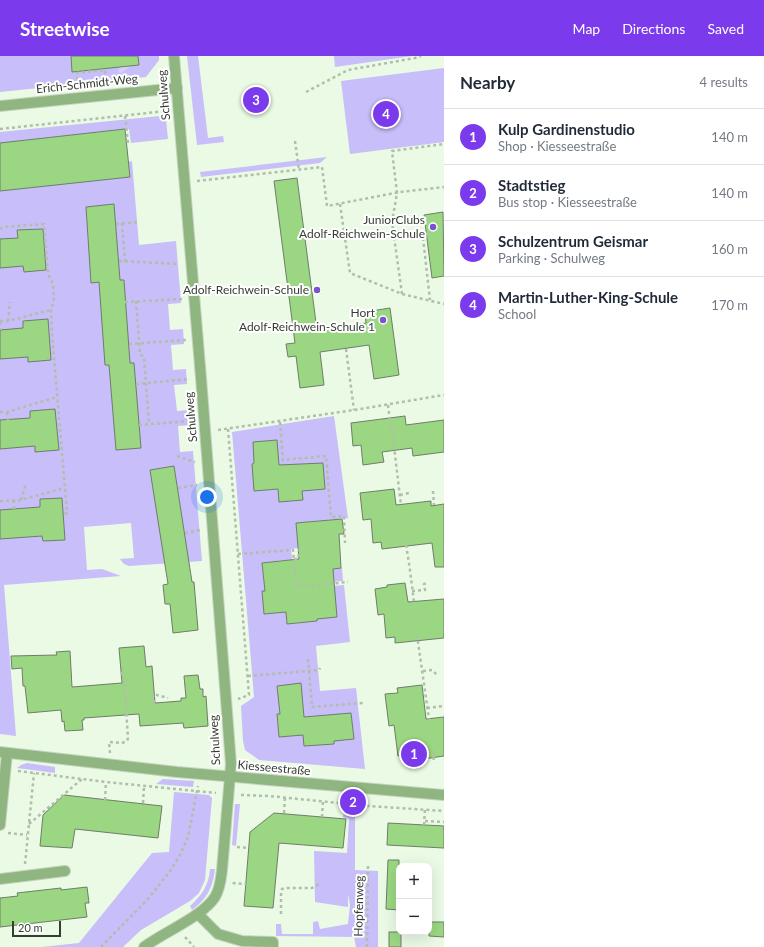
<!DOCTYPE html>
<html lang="en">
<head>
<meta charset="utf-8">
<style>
  :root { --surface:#fff; --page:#f2f2f3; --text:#1f2937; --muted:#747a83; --line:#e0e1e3; --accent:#7c3aed }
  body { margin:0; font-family:Lato,sans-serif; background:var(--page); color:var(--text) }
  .controls { position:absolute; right:12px; bottom:12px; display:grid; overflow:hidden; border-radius:8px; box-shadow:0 4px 16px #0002 }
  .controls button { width:36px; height:36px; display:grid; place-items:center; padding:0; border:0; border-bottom:1px solid var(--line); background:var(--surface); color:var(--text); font:20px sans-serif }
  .scale { position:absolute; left:12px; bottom:10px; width:49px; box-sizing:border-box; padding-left:4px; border:2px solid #373d35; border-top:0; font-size:11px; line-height:14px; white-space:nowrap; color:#373d35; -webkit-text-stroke:3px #fff; paint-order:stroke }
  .you { position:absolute; left:207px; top:441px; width:14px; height:14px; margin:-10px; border:3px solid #fff; border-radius:50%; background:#1a73e8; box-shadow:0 0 0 6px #1a73e833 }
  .badge { display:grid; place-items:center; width:26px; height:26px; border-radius:50%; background:var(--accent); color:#fff; font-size:13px; font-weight:700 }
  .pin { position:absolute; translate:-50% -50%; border:2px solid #fff; box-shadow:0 1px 4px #0006 }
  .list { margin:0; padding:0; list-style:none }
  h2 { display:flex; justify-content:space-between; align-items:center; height:52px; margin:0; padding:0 16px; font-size:17px }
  h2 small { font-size:13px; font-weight:400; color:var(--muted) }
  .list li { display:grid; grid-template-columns:26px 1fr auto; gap:12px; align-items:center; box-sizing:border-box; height:56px; padding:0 16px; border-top:1px solid var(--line) }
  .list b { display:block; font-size:15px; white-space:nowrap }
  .list p { margin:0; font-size:13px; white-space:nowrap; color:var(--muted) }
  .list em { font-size:13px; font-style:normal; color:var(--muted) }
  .map { position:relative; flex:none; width:444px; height:891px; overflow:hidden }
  header { display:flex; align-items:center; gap:24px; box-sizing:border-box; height:56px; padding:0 20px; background:var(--accent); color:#fff }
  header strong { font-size:19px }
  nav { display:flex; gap:22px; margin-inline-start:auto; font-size:14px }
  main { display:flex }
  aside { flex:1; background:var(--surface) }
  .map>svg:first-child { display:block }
</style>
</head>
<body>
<header>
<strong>Streetwise</strong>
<nav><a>Map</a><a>Directions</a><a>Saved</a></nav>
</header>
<main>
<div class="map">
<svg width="444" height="891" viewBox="0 0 444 891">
  <rect width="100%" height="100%" fill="#eafae4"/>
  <g fill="#c8bef9">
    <path d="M0,0h159v4l-13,17 -146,15z"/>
    <path d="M187,0h11l10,82 15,-2 1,6 -27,3z"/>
    <path d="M334,0h78l-77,11z"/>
    <path d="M444,12v74l-94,12 -9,-73z"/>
    <path d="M160,60l6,4 2,19 -37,4 -2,-14 -129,14v-11z"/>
    <path d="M327,101l-7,6 -119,14 -1,-5z"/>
    <path d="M132,105l7,84 37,-4 5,62 -13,1 2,26 13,-1 1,15 -13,1 2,25 13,-1 1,15 -13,1 3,26 13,-1 1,15 -13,1 2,26 13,-1 9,110 -73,5 -5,-2 -4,-5 14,-1 -3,-35 -47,4 3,43 15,-1 19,7 -117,9 12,151 -16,-2v-543z"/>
    <path d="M334,360l14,102 -52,5 2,25 -7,1 3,30 -9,-19 -23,3 3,28h-3l2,22 22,-1 1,12 29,-3 7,-34 21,-2 6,57 -34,4 4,45 36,-3 9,81 -106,-9 -14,-10 -2,-9 -2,-35 13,-9 -22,-265z"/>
    <path d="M342,512l1,13 -42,3 -1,-12z"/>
    <path d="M27,707l28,4v6l-38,-5 4,-3z"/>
    <path d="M163,723l31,2 -1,6 -37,-3z"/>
    <path d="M174,736l35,3 3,3 -7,82 -6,13 -9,8 -49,29 -18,17h-81l37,-4 73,-90 17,-1z"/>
    <path d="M235,748h5l-4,42 -4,-1z"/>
    <path d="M344,755l11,2v57l23,1v76h-22l-2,-10 -78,-1v-12h5l1,10h31v-12l5,-1 2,8 28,-5 2,-19 -2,-11v13l-33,-5 -1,-51 33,2 2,-34 -6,-2z"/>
    <path d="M210,813h5c-2,18 -8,30 -23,41l-2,-4c12,-11 19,-21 20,-37z"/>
  </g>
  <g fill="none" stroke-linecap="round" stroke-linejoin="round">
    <path stroke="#d7d1f7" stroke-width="5" d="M121,14l7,-5 2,-9"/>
  </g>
  <g fill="#9bd782" stroke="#6f7d6a">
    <path d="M71,0h67l1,9 -67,7z"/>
    <path d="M125,73l5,48 -130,14v-48z"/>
    <path d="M297,122l20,152 49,-7 -1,-11 25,-4 9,67 -25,4 -5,-34 -49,7 4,33 -24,3 -4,-32 -8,1 -2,-13 9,-1 -21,-162z"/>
    <path d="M114,148l6,76h4l6,83h4l7,85 -25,2 -7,-85h-4l-6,-83 -8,1 -5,-76z"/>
    <path d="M443,156l1,64 -12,2 -8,-63z"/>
    <path d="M43,173l3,41 -22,2 -1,-6 -23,2v-29l18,-1 -1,-8z"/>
    <path d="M48,263l3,41 -23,2v-5l-28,2v-29l23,-2v-7z"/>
    <path d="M55,353l4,41 -24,2v-6l-35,3v-29l30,-2v-7z"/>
    <path d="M405,360l1,9 38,-5v32l-31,4 -1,-8 -30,4 2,10 -21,3 -2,-20 -8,1 -2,-23z"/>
    <path d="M277,384l2,25 44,-2 2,26 -23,2 1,9 -24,2 -1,-13 -24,2 -2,-27 2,-1 -1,-21z"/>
    <path d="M174,410l18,116h2l4,48 -25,3 -3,-29h-5l-2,-19 5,-1 -18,-114z"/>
    <path d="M394,433l2,16 35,-4v5l13,-2v63h-9l-3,-24 -50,6 -1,-7 -8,1 -2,-24 -8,1 -3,-27z"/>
    <path d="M62,442l3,42 -22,1 -1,-5 -42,3v-29l40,-3v-8z"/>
    <path d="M342,463l2,15h-5l2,34 -8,1 4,48 -20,2v2l-30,3 -1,-12 -22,2 -2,-23h3l-3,-28 37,-4 -3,-36z"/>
    <path d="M405,527l3,19 36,-3v39l-49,5v-6l-9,1 -2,-24 -6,1 -3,-26 12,-2v-2z"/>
    <path d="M144,590l2,21 6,-1 3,37 26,-2v-3h5l-2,-22 14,-1 2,14h3v8l3,-1 2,30 -24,2 -1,-5 -43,3 -1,-12 -55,4v2h-2l1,10 -18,1 -1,-10 -2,1 -1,-12 -33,3 -3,-27h-2l-1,-18 -10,1 -1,-13 46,-1 -1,-3 14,-1 2,36 50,-4 -3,-35z"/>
    <path d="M301,627l3,34 47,-4 3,26 -20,2v3l-30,2 -1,-11 -24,2 -2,-23h3l-3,-28z"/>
    <path d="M422,629l4,34 18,-2v39l-35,5 -1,-6 -10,1 -4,-31 -5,1 -4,-32 13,-1 -1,-5z"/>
    <path d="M64,739l98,11 -4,32 -83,-9 -3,19 -32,-2 3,-31z"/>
    <path d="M274,757l72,6 -3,29 -64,-5 -6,65 -29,-2 6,-74z"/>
    <path d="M388,767l56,3v22l-57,-3z"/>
    <path d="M388,804h11v50l-13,-1z"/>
    <path d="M87,831l2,16h-4l2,14 -87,10v-29l18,-2 -1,-3 44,-5v2z"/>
    <path d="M429,866h15v15l-15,-1z"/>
    <rect x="389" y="876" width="12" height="15"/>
  </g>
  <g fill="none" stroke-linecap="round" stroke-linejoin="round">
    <defs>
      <g id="minor">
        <path d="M0,50l177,-18"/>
        <path d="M0,696l177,20 267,23"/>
        <path d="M0,769l7,-72"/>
        <path d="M0,823l65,-8"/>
        <path d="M198,858l20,20 24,7 31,1v5"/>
        <path d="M144,891c20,-15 58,-30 71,-50 5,-8 6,-18 7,-27l9,-106 -30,-386 -27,-322"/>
      </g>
    </defs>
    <use href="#minor" stroke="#c6d4c1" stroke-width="12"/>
    <g stroke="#b1beac" stroke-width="2.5" stroke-dasharray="3 3" stroke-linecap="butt">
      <path d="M78,30l-1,-13 28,-3 2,14"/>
      <path d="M306,36l42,-22 67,-12 6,-2"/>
      <path d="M125,60l3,27"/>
      <path d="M0,73l166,-18"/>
      <path d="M295,85l4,29"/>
      <path d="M197,125l125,-14 5,39 73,-14 44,-5"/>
      <path d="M340,148l10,69 52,21 42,10"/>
      <path d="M122,167l3,39"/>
      <path d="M116,168l23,-2"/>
      <path d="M0,173l3,-2 41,-3 4,50 5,10 1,14 -3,12 1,24 15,179 -4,1"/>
      <path d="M423,182l7,62"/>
      <path d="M119,205l60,3"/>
      <path d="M402,238l-10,-72 5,-29 -5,-42 52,-7"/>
      <path d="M136,245l4,53 4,3 5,67"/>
      <path d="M125,246l58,-3"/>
      <path d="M0,265h8l43,-11"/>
      <path d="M8,265l2,-19"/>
      <path d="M0,266v8"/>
      <path d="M129,288l57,-4"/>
      <path d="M346,293l8,61"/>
      <path d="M136,328l53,-5"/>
      <path d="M388,349l3,25h1l9,75"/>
      <path d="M0,356h7l50,-15"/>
      <path d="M7,356l1,8"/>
      <path d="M280,366l3,38 43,-4 5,61 13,-1 1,27"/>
      <path d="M139,369l53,-4"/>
      <path d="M228,373l21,266 -11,4"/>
      <path d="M218,374l136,-20 90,-15"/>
      <path d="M177,400l18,6"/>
      <path d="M178,432l19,-3"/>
      <path d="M433,435l1,14"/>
      <path d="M400,439l9,-2"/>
      <path d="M14,444v9"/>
      <path d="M21,444l5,-17"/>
      <path d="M0,445l21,-1 43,-12"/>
      <path d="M185,477l16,-3"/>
      <path d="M405,483l4,24 5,39"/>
      <path d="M238,498l55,-4 3,37 52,-5"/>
      <path d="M294,503h4l2,-12"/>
      <path d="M412,535l13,-1 -1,-6 4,-1"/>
      <path d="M417,579l12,84"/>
      <path d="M308,603l4,48 51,-4"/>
      <path d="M423,615l9,-1 6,6"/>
      <path d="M248,620l71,-6 1,-2"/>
      <path d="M154,647l-1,-9 15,4"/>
      <path d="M427,652l17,-2"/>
      <path d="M433,695l1,12"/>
      <path d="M110,697l-1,-11 13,1 5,-2 1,-3 -4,-58 -2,-5 1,-9"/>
      <path d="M18,715l88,11 110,11"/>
      <path d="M241,739l28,1 100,10 75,5"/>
      <path d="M105,744l1,-18"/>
      <path d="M143,747l1,-17"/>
      <path d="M284,757l1,-16"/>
      <path d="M322,761l1,-16"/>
      <path d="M425,765l19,1"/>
      <path d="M29,768l53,-45"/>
      <path d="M424,769l1,-17"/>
      <path d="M8,777l19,2"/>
      <path d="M237,791l12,1"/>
      <path d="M25,808l9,-91"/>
      <path d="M233,828l1,-1 12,1"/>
      <path d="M281,858v-21l1,-4 3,-1h27l7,-4"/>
      <path d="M185,881l9,10"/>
      <path d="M101,891l46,-47 24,-30 10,-17 7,-16 10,-51"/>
      <path d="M367,891l1,-82"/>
    </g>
    <use href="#minor" stroke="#8fb580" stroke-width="10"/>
  </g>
  <g fill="#7855cf" stroke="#fff" stroke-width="1.5">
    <circle cx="433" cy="171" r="4"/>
    <circle cx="317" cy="234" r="4"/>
    <circle cx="383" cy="264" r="4"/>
  </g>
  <g text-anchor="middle" stroke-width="4" stroke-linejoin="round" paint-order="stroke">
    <g font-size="12" fill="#373d35" stroke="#fff">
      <text transform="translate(87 28) rotate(-6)" y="4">Erich-Schmidt-Weg</text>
      <text transform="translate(164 39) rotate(-95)" y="4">Schulweg</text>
      <text transform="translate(191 361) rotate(-95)" y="4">Schulweg</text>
      <text transform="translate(215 684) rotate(-93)" y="4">Schulweg</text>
      <text transform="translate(274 712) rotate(5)" y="4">Kiesseestraße</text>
      <text transform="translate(359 850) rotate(-89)" y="4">Hopfenweg</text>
    </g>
    <g font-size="12" fill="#373d35" stroke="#fff" text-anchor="end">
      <text x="425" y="168">JuniorClubs<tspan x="425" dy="14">Adolf-Reichwein-Schule</tspan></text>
      <text x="309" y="238">Adolf-Reichwein-Schule</text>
      <text x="375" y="261">Hort<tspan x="375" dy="14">Adolf-Reichwein-Schule 1</tspan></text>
    </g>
  </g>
</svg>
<div class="controls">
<button>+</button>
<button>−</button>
</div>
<div class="scale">20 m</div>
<div class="you"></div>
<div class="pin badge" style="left:414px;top:698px">1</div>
<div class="pin badge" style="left:353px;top:746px">2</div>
<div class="pin badge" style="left:256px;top:44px">3</div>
<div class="pin badge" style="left:386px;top:58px">4</div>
</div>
<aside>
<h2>Nearby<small>4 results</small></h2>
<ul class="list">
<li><span class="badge">1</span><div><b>Kulp Gardinenstudio</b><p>Shop · Kiesseestraße</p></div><em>140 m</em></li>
<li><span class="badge">2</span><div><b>Stadtstieg</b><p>Bus stop · Kiesseestraße</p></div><em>140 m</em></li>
<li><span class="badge">3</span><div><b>Schulzentrum Geismar</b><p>Parking · Schulweg</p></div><em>160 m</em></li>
<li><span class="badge">4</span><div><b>Martin-Luther-King-Schule</b><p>School</p></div><em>170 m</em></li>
</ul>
</aside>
</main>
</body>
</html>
